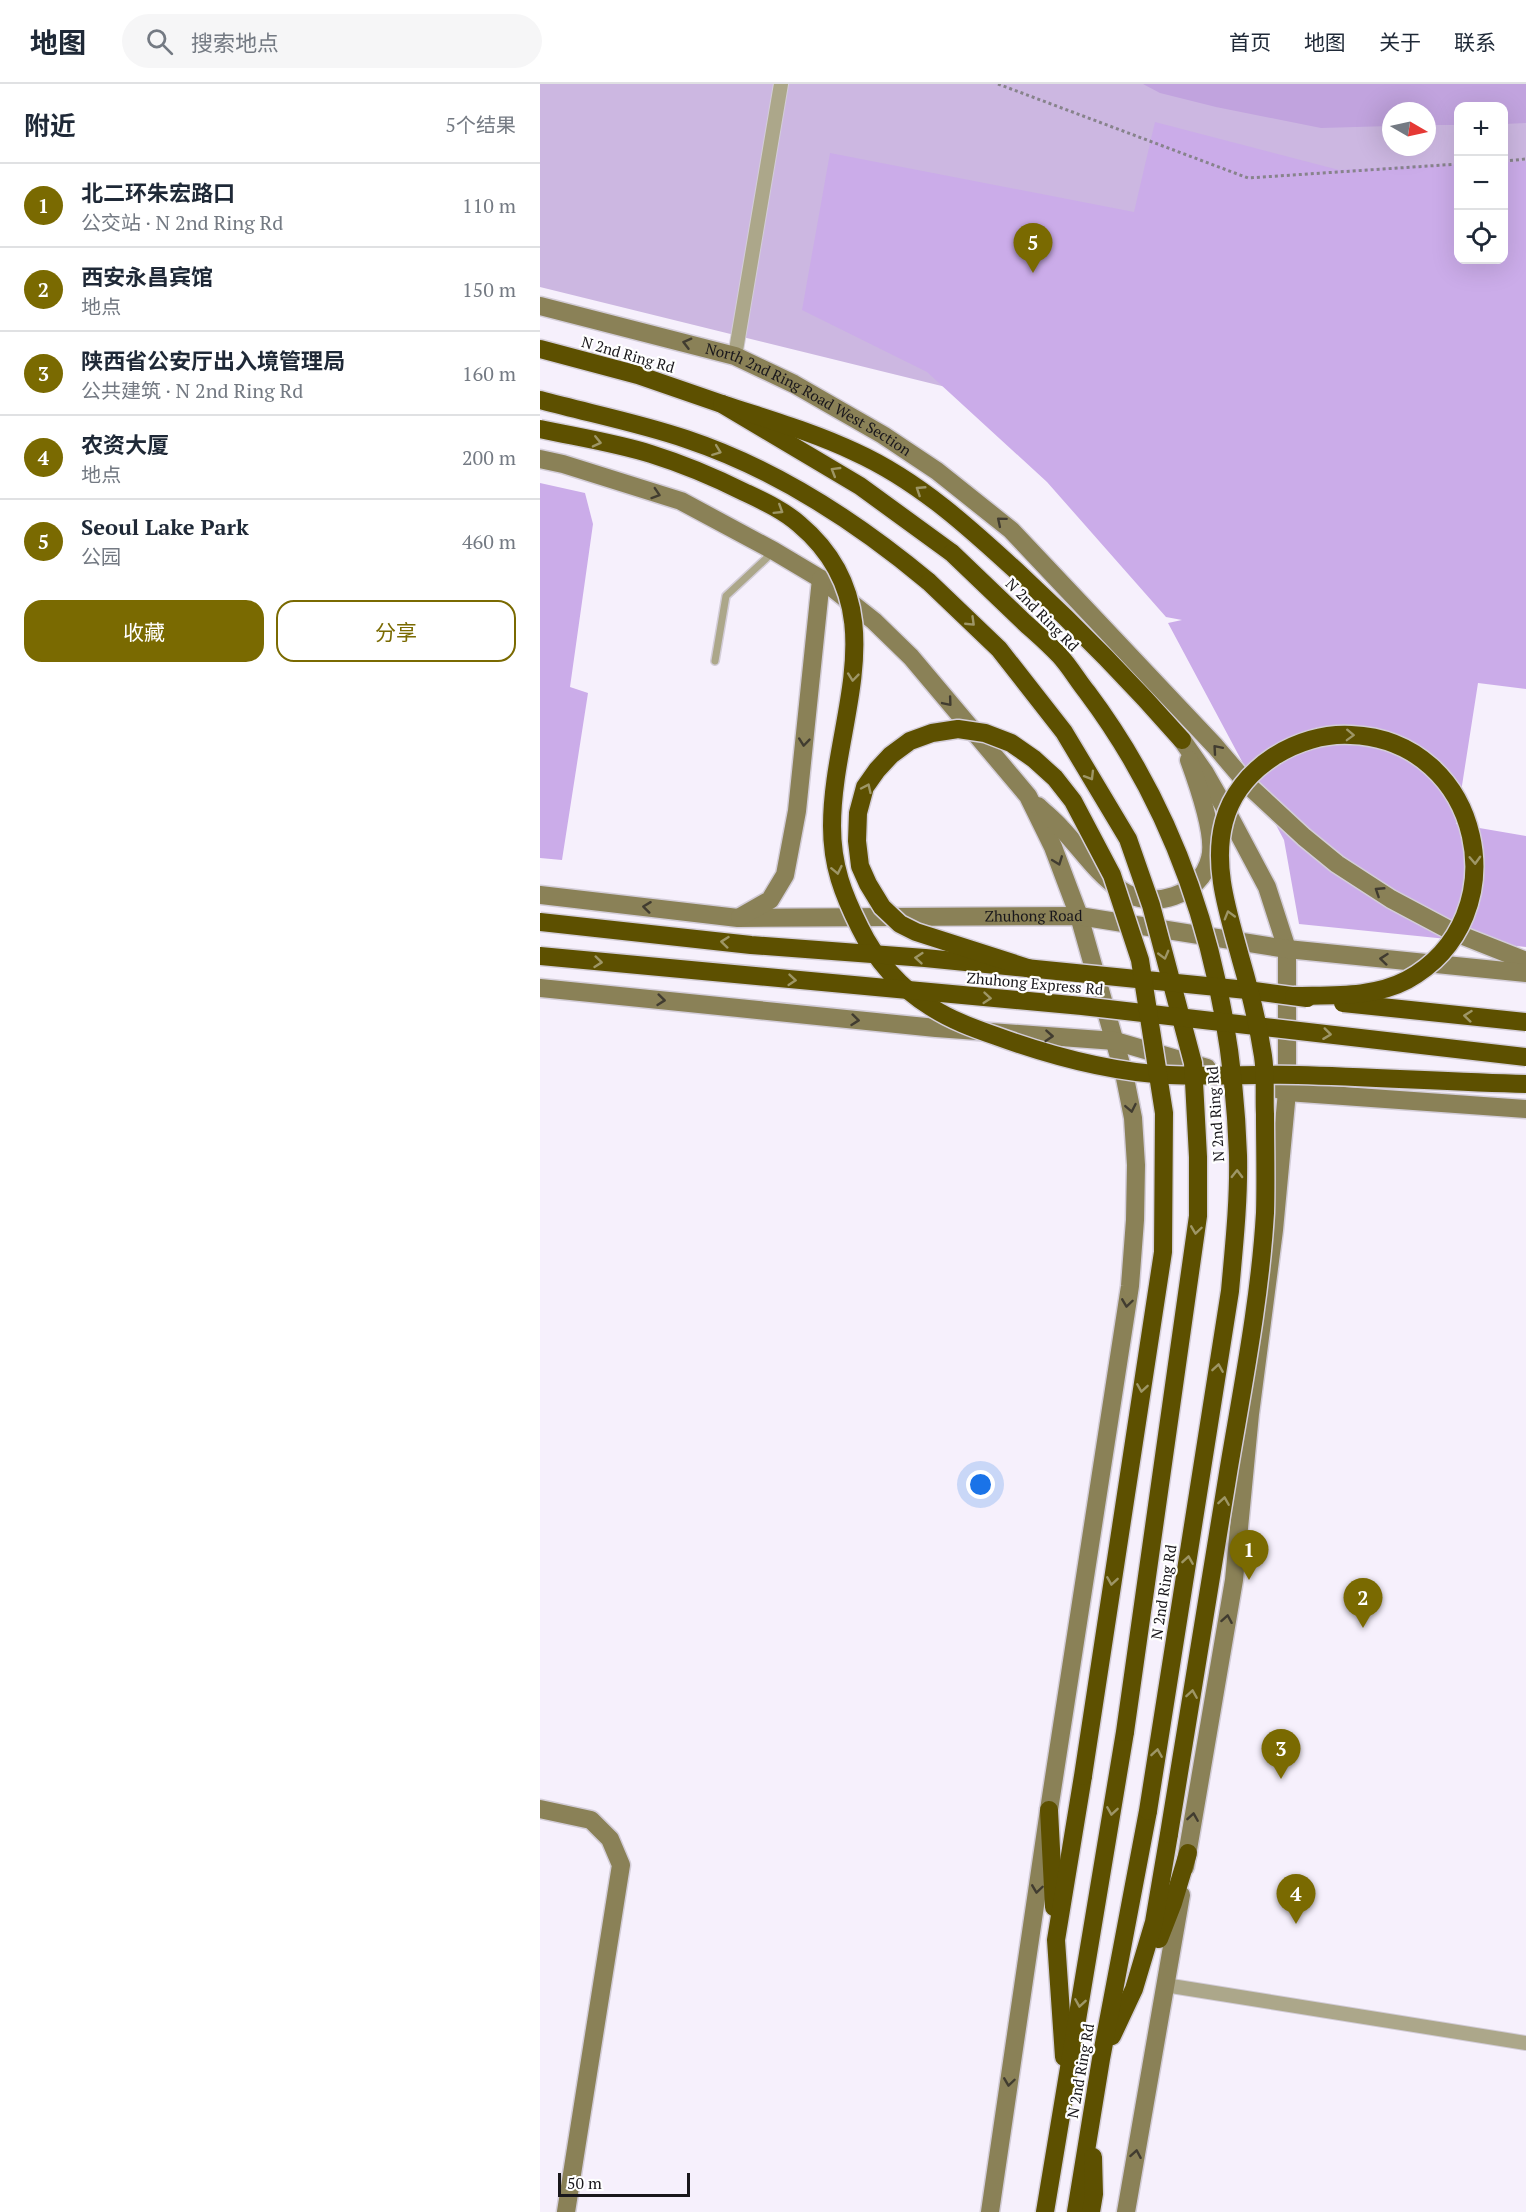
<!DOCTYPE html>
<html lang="zh">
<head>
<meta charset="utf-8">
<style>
  :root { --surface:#fff; --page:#f6f6f7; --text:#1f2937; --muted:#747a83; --line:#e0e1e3; --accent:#7a6a01 }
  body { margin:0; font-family:"PT Serif","Noto Sans SC",serif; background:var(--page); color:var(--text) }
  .controls { position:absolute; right:18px; top:18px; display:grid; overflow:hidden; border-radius:12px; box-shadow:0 6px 24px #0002 }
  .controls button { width:54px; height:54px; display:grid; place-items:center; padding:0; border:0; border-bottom:2px solid var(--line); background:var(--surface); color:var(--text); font:30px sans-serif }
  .compass { position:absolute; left:842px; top:18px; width:54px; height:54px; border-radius:50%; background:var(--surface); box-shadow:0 6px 24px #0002; rotate:99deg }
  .scale { position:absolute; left:18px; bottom:15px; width:132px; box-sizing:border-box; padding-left:6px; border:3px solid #19171b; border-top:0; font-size:16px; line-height:21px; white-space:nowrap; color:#19171b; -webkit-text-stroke:4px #fff; paint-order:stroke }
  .you { position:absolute; left:441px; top:1401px; width:21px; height:21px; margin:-15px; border:4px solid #fff; border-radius:50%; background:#1a73e8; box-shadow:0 0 0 9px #1a73e833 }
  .badge { display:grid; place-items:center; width:39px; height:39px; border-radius:50%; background:var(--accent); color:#fff; font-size:20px; font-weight:700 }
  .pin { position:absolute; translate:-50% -50px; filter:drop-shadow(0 2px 3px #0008) }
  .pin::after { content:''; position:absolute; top:32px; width:21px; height:18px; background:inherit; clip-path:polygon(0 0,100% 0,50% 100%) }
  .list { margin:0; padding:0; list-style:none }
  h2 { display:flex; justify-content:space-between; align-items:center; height:78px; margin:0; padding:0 24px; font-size:26px }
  h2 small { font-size:20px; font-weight:400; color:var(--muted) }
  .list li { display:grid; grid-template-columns:39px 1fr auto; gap:18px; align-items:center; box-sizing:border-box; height:84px; padding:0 24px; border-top:2px solid var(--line) }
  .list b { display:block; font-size:22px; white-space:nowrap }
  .list p { margin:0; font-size:20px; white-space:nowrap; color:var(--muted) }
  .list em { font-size:20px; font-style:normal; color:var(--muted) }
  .actions { display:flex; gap:12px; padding:18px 24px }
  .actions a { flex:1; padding:14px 0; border:2px solid var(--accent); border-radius:18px; text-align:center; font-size:21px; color:var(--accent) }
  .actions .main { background:var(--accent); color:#fff }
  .icon { flex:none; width:33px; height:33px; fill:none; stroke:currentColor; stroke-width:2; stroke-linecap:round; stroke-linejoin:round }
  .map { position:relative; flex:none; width:986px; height:2128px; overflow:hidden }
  header { display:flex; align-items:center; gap:36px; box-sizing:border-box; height:84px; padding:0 30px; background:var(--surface); border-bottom:2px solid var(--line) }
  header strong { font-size:28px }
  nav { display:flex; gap:33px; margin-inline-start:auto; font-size:21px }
  .search { width:420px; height:54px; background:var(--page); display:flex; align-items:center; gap:15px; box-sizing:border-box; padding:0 21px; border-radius:33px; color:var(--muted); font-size:22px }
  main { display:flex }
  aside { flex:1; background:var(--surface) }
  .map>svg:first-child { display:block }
</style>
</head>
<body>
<header>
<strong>地图</strong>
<div class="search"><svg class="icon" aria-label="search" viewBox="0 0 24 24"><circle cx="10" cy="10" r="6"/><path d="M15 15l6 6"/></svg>搜索地点</div>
<nav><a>首页</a><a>地图</a><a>关于</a><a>联系</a></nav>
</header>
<main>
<aside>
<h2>附近<small>5个结果</small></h2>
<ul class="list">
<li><span class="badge">1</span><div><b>北二环朱宏路口</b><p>公交站 · N 2nd Ring Rd</p></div><em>110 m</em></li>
<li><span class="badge">2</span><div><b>西安永昌宾馆</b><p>地点</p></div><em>150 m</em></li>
<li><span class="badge">3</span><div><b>陕西省公安厅出入境管理局</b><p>公共建筑 · N 2nd Ring Rd</p></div><em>160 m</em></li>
<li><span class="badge">4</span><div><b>农资大厦</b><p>地点</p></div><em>200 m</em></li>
<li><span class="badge">5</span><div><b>Seoul Lake Park</b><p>公园</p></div><em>460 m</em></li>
</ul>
<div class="actions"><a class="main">收藏</a><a>分享</a></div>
</aside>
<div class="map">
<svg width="986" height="2128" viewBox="0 0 986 2128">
  <rect width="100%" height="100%" fill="#f6f0fc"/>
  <path fill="#ccb7e1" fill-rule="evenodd" d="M0,0h986v255l-568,51 -418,-103zM918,22h46v154h-46zM851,27h36v36h-36z"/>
  <g fill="#cbace9">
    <path d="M615,38l184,48 119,-6v96h46v-98l22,-1v528l-48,-6 -22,141 70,12v111l-227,-23 -15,-84 -116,-217 14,-3 -16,-3 -119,-135 -120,-110 -125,-62 28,-157 304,59z"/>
    <path d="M0,399l45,10 8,31 -23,163 18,6 -26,167 -22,-2z"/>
  </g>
  <path fill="#c1a3de" d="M603,0h383v39l-22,1v-18h-46v19h-31v-14h-36v15l-70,2 -105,-21 -56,-14z"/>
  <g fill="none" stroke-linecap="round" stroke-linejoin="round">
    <defs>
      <path id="lane" d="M175,577l11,-65 46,-43"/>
      <g id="street">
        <path d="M195,272l46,-272"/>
        <path d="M625,1901l361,58"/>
      </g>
      <g id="secondary">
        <path id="s1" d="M0,222l195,50 59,28 89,51 54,36 74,59 204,216 34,40 55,51 33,27 54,35 62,33 73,29"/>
        <path d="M0,375l23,5 118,37 93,50 47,28 53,42 37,36 117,139 25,51 26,69 46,162 8,40 3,47 -1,55 -5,66 -81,524 -59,402"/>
        <path d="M642,656l23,33 20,35 42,79 20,62v143l-13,138 -24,184 -16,166 -49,287"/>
        <path d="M498,722c7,7 16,14 23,22 20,21 36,46 60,62 31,21 80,6 89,-32 6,-22 -13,-76 -21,-98"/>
        <path id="s2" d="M0,811l198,23 341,-2 208,33 239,24"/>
        <path d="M200,833l30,-17 15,-25 12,-64 24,-232"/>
        <path d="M0,904l396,40 179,13 92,27"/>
        <path d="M737,1005l10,3 239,17"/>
        <path d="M0,1725l51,11 19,19 11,26 -55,347"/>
        <path d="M586,2128l55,-317"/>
      </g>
      <g id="highway">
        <path d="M0,265l98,26 84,29 138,82 92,67"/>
        <path d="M0,316c48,13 99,23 146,39 90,30 170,82 243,143"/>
        <path d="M182,320c45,15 91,28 133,48 64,29 116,77 168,125 55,51 109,106 159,163"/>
        <path d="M509,1726l5,97"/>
        <path d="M619,1855l14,-36 15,-50"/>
        <path d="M572,1952l22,-47 20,-67 15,-88"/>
        <path d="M524,1973l-8,-117 27,-164"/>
        <path d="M505,2128l80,-480"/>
        <path d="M536,2128l25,-153 47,-248"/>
        <path d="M551,2128l3,-18 -1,-37"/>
      </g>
    </defs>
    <use href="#lane" stroke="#d3cdd8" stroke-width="10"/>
    <use href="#street" stroke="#d3cdd8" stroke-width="16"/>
    <use href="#secondary" stroke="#d3cdd8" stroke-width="21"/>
    <use href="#highway" stroke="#d3cdd8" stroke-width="21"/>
    <g stroke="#87838b" stroke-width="3" stroke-dasharray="3 3" stroke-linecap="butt">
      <path d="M458,0l250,94 210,-14"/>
      <path d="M964,77l22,-2"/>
    </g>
    <use href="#lane" stroke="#aca78a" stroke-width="7"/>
    <use href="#street" stroke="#aca78a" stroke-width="14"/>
    <use href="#secondary" stroke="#8a8157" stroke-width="18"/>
    <use href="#highway" stroke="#5d5000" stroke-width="18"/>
    <defs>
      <g id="highway-bridge">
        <path d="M0,345c37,8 76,14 111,25 32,10 63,23 93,38 19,9 39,18 55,32 101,85 33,196 33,302 0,40 11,68 28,102 15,31 41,61 71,79 20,13 42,21 65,29 55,20 114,36 173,39 43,2 86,-1 129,0 76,2 152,7 228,9"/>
        <path d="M412,469c24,23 48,46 72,69 12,11 25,22 36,34 10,11 18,25 27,36 102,136 145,296 151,463 1,46 -4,91 -8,136l-82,520"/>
        <path d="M389,498l70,67 65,83 64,107 23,66 42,158 5,94v59l-73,516"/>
        <path d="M0,838l211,23 174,13 322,32 60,8"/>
        <path d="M0,872l542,50 444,51"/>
        <path d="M491,885l-115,-37 -16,-8 -18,-17 -14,-23 -8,-18 -3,-25 1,-28 7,-26 12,-17 14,-15 19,-14 22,-8 26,-4 27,4 26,10 23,16 21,19 18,23 39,74 28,85 24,153 -1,139 -80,524"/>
        <path d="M803,919l183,19"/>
        <path d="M629,1750c20,-122 40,-244 60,-367 14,-83 31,-169 36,-254 1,-33 0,-66 0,-99 -1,-19 1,-39 -2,-58 -5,-32 -13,-65 -22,-96 -12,-45 -29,-92 -17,-138 14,-54 74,-90 127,-87 131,5 170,182 56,245 -34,18 -75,15 -113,16"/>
      </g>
    </defs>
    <use href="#highway-bridge" stroke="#d3cdd8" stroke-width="21" stroke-linecap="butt"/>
    <use href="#highway-bridge" stroke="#5d5000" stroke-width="18"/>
  </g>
  <defs><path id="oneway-chevron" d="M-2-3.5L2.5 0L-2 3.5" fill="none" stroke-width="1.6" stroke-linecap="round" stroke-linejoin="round" transform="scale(1.5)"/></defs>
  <g stroke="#413c30">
    <use href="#oneway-chevron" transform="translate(147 259) rotate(-165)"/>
    <use href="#oneway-chevron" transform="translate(116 410) rotate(18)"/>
    <use href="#oneway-chevron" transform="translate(461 437) rotate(-140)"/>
    <use href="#oneway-chevron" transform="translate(408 618) rotate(50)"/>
    <use href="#oneway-chevron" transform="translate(264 658) rotate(96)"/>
    <use href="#oneway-chevron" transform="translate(677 665) rotate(-131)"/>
    <use href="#oneway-chevron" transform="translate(518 777) rotate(69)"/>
    <use href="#oneway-chevron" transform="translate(839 807) rotate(-147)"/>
    <use href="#oneway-chevron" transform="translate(107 823) rotate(-173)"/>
    <use href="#oneway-chevron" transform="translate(844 875) rotate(-174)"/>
    <use href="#oneway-chevron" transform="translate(121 916) rotate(6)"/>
    <use href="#oneway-chevron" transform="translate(315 936) rotate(6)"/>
    <use href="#oneway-chevron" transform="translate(509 952) rotate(4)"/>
    <use href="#oneway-chevron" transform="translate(591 1024) rotate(79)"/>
    <use href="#oneway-chevron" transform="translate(587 1219) rotate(98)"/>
    <use href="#oneway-chevron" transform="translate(687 1535) rotate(-80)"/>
    <use href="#oneway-chevron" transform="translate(653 1733) rotate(-81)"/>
    <use href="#oneway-chevron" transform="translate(497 1805) rotate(98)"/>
    <use href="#oneway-chevron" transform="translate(469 1998) rotate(98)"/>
    <use href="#oneway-chevron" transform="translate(596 2070) rotate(-80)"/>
  </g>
  <g stroke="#9e9666">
    <use href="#oneway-chevron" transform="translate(57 358) rotate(13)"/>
    <use href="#oneway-chevron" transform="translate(177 367) rotate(21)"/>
    <use href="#oneway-chevron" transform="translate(295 387) rotate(-149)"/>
    <use href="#oneway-chevron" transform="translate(380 406) rotate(-147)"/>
    <use href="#oneway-chevron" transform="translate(239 426) rotate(32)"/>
    <use href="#oneway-chevron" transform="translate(431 538) rotate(44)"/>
    <use href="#oneway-chevron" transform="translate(313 593) rotate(96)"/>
    <use href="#oneway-chevron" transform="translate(810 651) rotate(2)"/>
    <use href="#oneway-chevron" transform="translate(550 692) rotate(59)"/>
    <use href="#oneway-chevron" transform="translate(327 704) rotate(-65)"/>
    <use href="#oneway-chevron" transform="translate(935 776) rotate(88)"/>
    <use href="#oneway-chevron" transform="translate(297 786) rotate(78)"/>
    <use href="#oneway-chevron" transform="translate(689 831) rotate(-106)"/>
    <use href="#oneway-chevron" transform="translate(185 858) rotate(-174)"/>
    <use href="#oneway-chevron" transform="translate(624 871) rotate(75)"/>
    <use href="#oneway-chevron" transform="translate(379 874) rotate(-175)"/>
    <use href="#oneway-chevron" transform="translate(58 878) rotate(6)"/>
    <use href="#oneway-chevron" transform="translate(252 896) rotate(5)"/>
    <use href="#oneway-chevron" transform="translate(447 914) rotate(5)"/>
    <use href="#oneway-chevron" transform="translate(928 932) rotate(-174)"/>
    <use href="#oneway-chevron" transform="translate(787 950) rotate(7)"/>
    <use href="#oneway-chevron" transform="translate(697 1090) rotate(-89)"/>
    <use href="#oneway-chevron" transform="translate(656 1146) rotate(98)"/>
    <use href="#oneway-chevron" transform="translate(678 1284) rotate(-81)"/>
    <use href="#oneway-chevron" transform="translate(602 1304) rotate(99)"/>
    <use href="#oneway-chevron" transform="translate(684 1417) rotate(-81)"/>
    <use href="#oneway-chevron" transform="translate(648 1476) rotate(-81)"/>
    <use href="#oneway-chevron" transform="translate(572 1497) rotate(99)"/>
    <use href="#oneway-chevron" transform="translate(652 1610) rotate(-81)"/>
    <use href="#oneway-chevron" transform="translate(617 1669) rotate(-81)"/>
    <use href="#oneway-chevron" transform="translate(572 1727) rotate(99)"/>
    <use href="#oneway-chevron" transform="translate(540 1919) rotate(99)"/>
  </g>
  <g text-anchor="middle" stroke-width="4.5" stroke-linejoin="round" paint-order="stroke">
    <g font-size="15" fill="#19171b" stroke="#fff">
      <text transform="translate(88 271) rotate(16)" y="5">N 2nd Ring Rd</text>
      <text dy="5" stroke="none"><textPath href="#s1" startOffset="286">North 2nd Ring Road West Section</textPath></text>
      <text transform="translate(502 531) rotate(45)" y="5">N 2nd Ring Rd</text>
      <text dy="5" stroke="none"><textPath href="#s2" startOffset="495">Zhuhong Road</textPath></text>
      <text transform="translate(495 900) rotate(5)" y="5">Zhuhong Express Rd</text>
      <text transform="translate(676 1030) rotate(-94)" y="5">N 2nd Ring Rd</text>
      <text transform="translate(624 1508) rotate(-81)" y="5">N 2nd Ring Rd</text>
      <text transform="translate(541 1987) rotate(-80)" y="5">N 2nd Ring Rd</text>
    </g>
  </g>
</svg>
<div class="controls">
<button>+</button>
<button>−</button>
<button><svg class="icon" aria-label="locate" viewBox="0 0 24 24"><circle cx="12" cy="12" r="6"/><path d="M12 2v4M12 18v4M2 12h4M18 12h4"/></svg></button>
</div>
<svg class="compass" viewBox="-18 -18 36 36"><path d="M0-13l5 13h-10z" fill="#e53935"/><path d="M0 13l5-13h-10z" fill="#747a83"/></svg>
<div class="scale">50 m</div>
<div class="you"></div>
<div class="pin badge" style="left:709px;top:1496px">1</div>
<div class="pin badge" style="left:823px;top:1544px">2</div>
<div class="pin badge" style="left:741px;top:1695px">3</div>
<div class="pin badge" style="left:756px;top:1840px">4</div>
<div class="pin badge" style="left:493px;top:189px">5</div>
</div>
</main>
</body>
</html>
